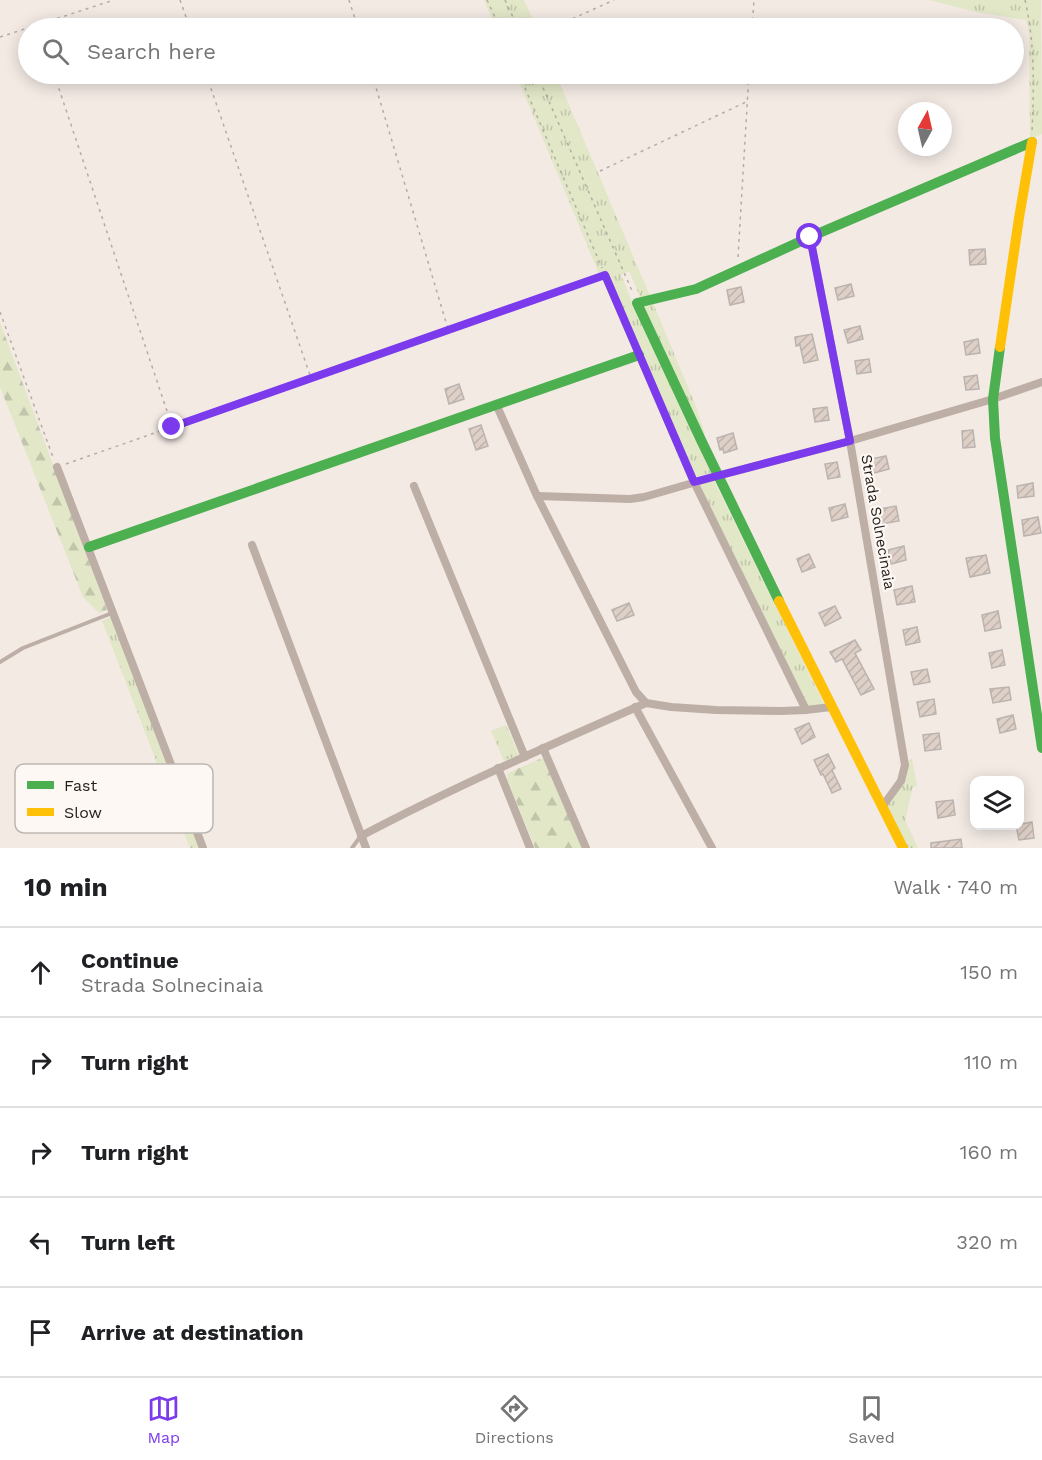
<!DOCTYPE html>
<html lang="en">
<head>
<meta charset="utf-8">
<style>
  :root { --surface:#fff; --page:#f6f6f6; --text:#202124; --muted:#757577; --line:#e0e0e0; --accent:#7c3aed }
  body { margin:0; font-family:"Work Sans",sans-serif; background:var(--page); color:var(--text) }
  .controls { position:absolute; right:18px; bottom:18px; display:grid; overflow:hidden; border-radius:12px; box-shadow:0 3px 15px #0003 }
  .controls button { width:54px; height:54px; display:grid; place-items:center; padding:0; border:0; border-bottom:2px solid var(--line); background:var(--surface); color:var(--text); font:30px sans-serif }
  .compass { position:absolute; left:898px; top:102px; width:54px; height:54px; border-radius:50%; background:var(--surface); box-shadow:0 3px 15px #0003; rotate:8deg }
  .stop { position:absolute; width:18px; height:18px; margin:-14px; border:4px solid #7c3aed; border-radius:50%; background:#fff }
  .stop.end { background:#7c3aed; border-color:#fff; box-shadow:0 2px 6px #0008 }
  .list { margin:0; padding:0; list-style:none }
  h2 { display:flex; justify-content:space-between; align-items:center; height:78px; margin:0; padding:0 24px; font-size:26px }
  h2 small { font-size:20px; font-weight:400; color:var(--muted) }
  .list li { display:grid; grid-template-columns:39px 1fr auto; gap:18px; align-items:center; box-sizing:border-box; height:90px; padding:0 24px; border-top:2px solid var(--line) }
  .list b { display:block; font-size:22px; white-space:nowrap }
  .list p { margin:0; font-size:20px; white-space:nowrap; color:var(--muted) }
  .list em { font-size:20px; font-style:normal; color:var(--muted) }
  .icon { flex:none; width:33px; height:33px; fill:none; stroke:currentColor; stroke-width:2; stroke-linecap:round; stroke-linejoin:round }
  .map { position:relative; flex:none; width:1042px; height:848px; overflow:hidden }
  .search { position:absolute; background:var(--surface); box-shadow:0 3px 15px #0003; left:18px; right:18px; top:18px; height:66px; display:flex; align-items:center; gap:15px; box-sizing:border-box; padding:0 21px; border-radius:33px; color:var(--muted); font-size:22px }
  .sheet { height:528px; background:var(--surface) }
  nav { display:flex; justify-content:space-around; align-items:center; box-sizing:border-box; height:84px; border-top:2px solid var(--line); background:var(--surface); font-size:16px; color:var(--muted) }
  nav a { display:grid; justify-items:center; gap:3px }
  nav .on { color:var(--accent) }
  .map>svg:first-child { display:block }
</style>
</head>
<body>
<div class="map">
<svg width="1042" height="848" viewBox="0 0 1042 848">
  <defs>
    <pattern id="grass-tufts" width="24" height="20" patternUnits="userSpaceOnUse" patternTransform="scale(1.5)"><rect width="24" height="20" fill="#e1e7c7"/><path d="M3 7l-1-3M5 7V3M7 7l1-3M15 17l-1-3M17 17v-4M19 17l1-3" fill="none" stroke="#c1c6aa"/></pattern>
    <pattern id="forest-firs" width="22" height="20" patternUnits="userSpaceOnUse" patternTransform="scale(1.5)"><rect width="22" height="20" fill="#e1e7c7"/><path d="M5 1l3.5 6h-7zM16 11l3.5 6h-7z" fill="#c1c6aa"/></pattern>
    <pattern id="building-hatch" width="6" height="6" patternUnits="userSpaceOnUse" patternTransform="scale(1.5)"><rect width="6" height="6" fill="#ded0c7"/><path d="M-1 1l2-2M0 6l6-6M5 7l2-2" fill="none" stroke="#beb2aa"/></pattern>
  </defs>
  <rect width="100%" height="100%" fill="#f3eae4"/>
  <g fill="url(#grass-tufts)">
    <path d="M484,0h40l13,28h-41z"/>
    <path d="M929,0h112l1,134 -12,5 -1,-105 -3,-14 -50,-8z"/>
    <path d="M516,74h40l94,222 -10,1 -11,-26 -8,4 12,29 78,169 -16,4 -85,-199 -8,3z"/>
    <path d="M653,303l42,101 10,30 -4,1 -60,-130z"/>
    <path d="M714,481l110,223 -16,3 -110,-222z"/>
    <path d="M111,617l89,231h-10l-88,-227z"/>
    <path d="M506,725l13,30 -15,6 -13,-30z"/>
    <path d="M912,759l5,27 -4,1 -7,29v6l12,26h-11l-20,-37c2,-19 22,-27 21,-49z"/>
  </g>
  <g fill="url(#forest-firs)">
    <path d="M0,322l107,288 -8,3 -16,-16 -83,-210z"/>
    <path d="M542,758l4,4 37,86h-48l-28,-69 1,-6z"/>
  </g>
  <g fill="url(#building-hatch)" stroke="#bab3af" stroke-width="1.5">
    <path d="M985,249l1,15 -16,1 -1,-15z"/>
    <path d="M851,284l3,12 -16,4 -3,-12z"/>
    <path d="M741,287l3,15 -14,3 -3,-15z"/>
    <path d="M860,326l3,13 -15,4 -4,-13z"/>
    <path d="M812,334l6,26 -14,3 -4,-18 -4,1 -1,-9z"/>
    <path d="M978,339l2,14 -14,2 -2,-13z"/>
    <path d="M869,359l2,13 -14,2 -2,-13z"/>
    <path d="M977,375l2,14 -13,1 -2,-13z"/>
    <path d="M459,384l5,15 -15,5 -4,-15z"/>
    <path d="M827,407l2,13 -14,2 -2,-13z"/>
    <path d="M481,425l7,21 -12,4 -7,-21z"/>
    <path d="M973,430l2,17 -12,1 -1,-17z"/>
    <path d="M733,433l4,16 -13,4 -1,-4 -3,1 -3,-12z"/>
    <path d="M886,456l3,13 -15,4 -3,-14z"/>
    <path d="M837,462l3,15 -12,2 -3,-15z"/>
    <path d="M1033,483l1,13 -16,2 -1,-12z"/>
    <path d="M845,504l3,13 -16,4 -3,-13z"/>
    <path d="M896,506l3,15 -17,3 -3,-15z"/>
    <path d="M1038,517l3,16 -17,3 -2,-16z"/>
    <path d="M904,546l2,14 -15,4 -3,-14z"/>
    <path d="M809,554l6,13 -13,5 -5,-13z"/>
    <path d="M986,555l4,18 -20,4 -4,-19z"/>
    <path d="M912,586l3,16 -18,3 -3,-15z"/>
    <path d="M629,603l5,12 -17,6 -5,-11z"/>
    <path d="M835,606l6,12 -16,8 -6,-13z"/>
    <path d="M998,611l3,17 -16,3 -3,-16z"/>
    <path d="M917,627l3,15 -14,3 -3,-15z"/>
    <path d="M855,640l6,10 -6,3 19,36 -13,6 -19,-36 -6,3 -6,-10z"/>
    <path d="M1002,650l3,15 -13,3 -3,-15z"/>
    <path d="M927,669l3,13 -16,3 -3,-13z"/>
    <path d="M1009,687l2,13 -18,3 -3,-14z"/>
    <path d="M934,699l2,15 -16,3 -3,-15z"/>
    <path d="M1013,715l3,14 -16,4 -3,-14z"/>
    <path d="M809,723l6,14 -13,7 -7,-15z"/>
    <path d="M939,733l2,16 -16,2 -2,-16z"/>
    <path d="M828,754l7,14 -3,2 9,19 -9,4 -9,-19 -2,1 -7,-15z"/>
    <path d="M953,800l2,15 -17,3 -2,-16z"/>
    <path d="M1032,822l2,16 -15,2 -3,-15z"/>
    <path d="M961,839l1,9h-31v-5z"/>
  </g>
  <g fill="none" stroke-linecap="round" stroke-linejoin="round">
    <g stroke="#b6aca6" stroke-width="1.5" stroke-dasharray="3 4.5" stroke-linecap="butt">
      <path d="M180,0l10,28"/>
      <path d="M349,0l9,28"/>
      <path d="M487,0l13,28"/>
      <path d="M505,0l13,28"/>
      <path d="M1025,0c10,43 9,88 7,132"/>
      <path d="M552,28l62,-28"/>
      <path d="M752,28l2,-28"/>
      <path d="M0,37l114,-37"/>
      <path d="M54,74l118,352"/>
      <path d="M206,74l105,304"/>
      <path d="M372,74l76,255"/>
      <path d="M519,74l83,194"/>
      <path d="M537,74l96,219"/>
      <path d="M600,171l146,-69"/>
      <path d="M738,257l11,-183"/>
      <path d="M0,312l54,148"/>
      <path d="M66,464l531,-186"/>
    </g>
    <g stroke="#bdaea6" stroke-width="4">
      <path d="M0,662l23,-14 89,-35"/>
      <path d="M352,848l8,-11"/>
    </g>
    <g stroke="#bdaea6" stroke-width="8">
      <path d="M810,237l40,204 55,324 -4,16 -19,26"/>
      <path d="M605,275l89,207 112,228"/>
      <path d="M496,404l41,92 99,196 10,11 25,4 45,3 65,1 25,-1 25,-3"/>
      <path d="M57,467l146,381"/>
      <path d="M414,486l111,271"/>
      <path d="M537,496l93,3 14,-2 73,-21 133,-35 143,-42 49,-17"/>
      <path d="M252,545l114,303"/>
      <path d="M635,707l77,141"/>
      <path d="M543,748l43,100"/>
      <path d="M498,768l32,80"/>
      <path d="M361,836c93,-49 189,-91 285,-133"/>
    </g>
    <g stroke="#4caf50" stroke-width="10">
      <path d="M1000,347l-7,52 2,39 47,310"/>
      <path d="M89,547l550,-192"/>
      <path d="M779,601l-78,-161 -64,-137 59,-14 114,-52 222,-95"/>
    </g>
    <g stroke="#ffc107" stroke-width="10">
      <path d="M1000,347l19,-129 13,-76"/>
      <path d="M779,601l124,247"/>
    </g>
  </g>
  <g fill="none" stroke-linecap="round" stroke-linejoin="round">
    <path stroke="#7c3aed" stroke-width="8" d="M172,427l433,-152 89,207 156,-41 -40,-204"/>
  </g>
  <g text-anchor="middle" stroke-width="4.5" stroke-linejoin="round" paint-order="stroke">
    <g font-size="15" fill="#231d1a" stroke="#fef8f4">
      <text transform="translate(878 522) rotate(80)" y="5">Strada Solnecinaia</text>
    </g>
  </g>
  <rect x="15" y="764" width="198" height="69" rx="9" fill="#fef8f4" stroke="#bcb6b3" stroke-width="1.5"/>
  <rect x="27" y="781" width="27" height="8" fill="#4caf50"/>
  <rect x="27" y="808" width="27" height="8" fill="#ffc107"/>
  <g font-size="16" fill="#231d1a">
    <text x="64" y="791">Fast</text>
    <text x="64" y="818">Slow</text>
  </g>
</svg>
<div class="controls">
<button><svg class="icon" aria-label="layers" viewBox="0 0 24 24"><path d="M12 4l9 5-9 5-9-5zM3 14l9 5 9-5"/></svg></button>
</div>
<svg class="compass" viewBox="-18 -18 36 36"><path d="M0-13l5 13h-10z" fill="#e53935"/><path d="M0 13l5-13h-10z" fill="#757577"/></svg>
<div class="stop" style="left:810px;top:237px"></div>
<div class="stop end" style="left:172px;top:427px"></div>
<div class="search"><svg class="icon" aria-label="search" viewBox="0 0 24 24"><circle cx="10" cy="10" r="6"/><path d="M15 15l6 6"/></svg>Search here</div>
</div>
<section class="sheet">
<h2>10 min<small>Walk · 740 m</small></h2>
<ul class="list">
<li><svg class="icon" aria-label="ahead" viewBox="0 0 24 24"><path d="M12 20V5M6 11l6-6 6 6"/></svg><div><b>Continue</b><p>Strada Solnecinaia</p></div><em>150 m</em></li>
<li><svg class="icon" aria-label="right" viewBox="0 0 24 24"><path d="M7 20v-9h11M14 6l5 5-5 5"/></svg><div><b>Turn right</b></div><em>110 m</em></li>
<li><svg class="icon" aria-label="right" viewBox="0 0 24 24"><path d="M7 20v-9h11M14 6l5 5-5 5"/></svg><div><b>Turn right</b></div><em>160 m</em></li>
<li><svg class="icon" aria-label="left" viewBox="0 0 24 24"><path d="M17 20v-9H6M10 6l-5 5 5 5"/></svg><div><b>Turn left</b></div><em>320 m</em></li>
<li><svg class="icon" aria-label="arrive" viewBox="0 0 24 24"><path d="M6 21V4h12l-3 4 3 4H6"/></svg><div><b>Arrive at destination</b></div></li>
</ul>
</section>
<nav>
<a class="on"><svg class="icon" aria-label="map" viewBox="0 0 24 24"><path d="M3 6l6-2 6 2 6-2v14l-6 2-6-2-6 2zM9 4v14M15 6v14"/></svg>Map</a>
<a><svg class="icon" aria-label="directions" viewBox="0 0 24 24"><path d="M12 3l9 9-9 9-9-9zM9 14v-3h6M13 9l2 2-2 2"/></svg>Directions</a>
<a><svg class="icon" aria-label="saved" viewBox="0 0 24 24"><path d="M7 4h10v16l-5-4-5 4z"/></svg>Saved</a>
</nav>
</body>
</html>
